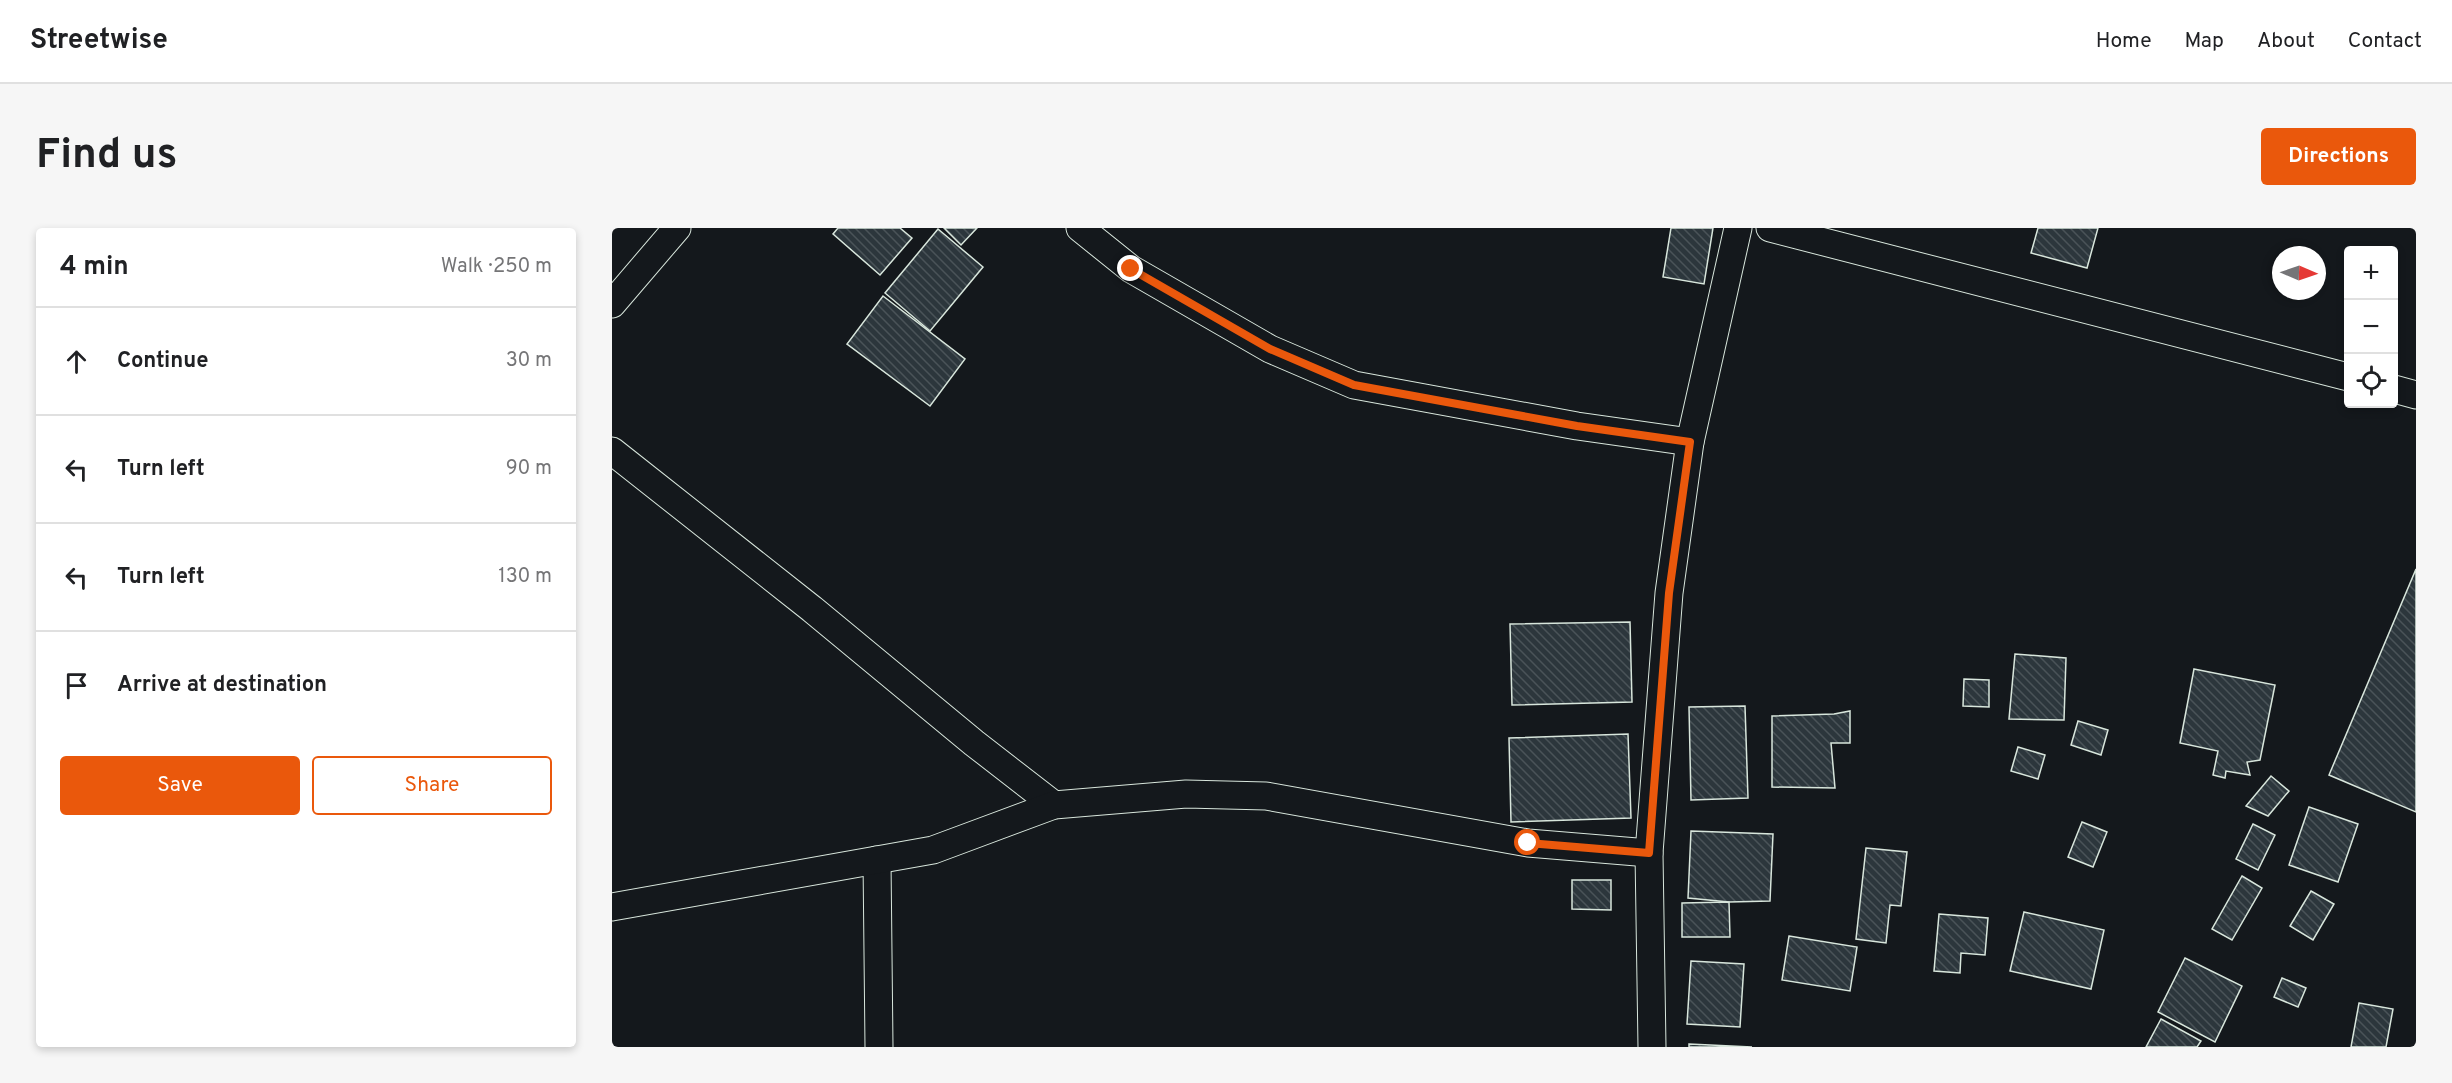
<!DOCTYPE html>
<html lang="en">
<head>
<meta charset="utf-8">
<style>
  :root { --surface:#fff; --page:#f6f6f6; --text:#202124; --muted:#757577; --line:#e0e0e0; --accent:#ea580c }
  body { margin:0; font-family:Overpass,sans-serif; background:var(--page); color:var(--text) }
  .controls { position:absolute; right:18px; top:18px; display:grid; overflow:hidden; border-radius:6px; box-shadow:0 3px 9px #0003 }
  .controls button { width:54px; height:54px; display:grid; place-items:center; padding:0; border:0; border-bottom:2px solid var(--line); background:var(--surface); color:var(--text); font:30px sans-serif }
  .compass { position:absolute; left:1660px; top:18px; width:54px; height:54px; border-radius:50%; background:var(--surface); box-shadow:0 3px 9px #0003; rotate:92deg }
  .stop { position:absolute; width:18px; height:18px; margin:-14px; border:4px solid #ea580c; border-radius:50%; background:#fff }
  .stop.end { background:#ea580c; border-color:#fff; box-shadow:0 2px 6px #0008 }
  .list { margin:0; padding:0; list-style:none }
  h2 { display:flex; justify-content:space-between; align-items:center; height:78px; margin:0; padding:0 24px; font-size:26px }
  h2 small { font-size:20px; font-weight:400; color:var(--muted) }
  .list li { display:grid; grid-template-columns:39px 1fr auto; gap:18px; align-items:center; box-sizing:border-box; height:108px; padding:0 24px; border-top:2px solid var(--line) }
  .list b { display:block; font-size:22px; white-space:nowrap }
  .list em { font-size:20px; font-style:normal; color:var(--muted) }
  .actions { display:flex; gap:12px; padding:18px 24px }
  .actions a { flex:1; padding:14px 0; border:2px solid var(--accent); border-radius:6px; text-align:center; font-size:21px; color:var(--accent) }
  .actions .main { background:var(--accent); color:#fff }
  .icon { flex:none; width:33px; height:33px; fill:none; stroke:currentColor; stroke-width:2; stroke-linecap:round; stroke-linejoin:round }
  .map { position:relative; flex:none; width:1804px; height:819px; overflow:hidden; border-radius:6px }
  header { display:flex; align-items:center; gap:36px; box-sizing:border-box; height:84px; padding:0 30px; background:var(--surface); border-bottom:2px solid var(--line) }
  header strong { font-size:28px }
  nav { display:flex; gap:33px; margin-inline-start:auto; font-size:21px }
  .intro { display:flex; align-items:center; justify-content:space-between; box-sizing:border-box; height:144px; padding:0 36px }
  h1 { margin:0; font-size:42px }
  .button { padding:15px 27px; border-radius:6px; background:var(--accent); color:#fff; font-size:21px; font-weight:700 }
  main { display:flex; gap:36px; padding:0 36px }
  aside { flex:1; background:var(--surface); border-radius:6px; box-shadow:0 3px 9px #0003 }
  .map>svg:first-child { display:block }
</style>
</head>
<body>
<header>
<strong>Streetwise</strong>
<nav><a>Home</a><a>Map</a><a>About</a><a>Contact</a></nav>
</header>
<div class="intro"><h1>Find us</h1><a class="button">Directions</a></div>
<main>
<aside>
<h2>4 min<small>Walk · 250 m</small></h2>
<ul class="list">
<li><svg class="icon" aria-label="ahead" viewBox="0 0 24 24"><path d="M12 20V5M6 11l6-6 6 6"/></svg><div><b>Continue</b></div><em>30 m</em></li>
<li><svg class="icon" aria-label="left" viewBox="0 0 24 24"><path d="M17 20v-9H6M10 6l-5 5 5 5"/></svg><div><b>Turn left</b></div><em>90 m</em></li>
<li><svg class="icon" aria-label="left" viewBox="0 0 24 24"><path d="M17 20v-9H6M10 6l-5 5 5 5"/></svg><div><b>Turn left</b></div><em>130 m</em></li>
<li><svg class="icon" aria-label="arrive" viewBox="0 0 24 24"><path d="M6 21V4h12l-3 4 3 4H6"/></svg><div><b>Arrive at destination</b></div></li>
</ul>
<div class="actions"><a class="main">Save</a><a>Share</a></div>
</aside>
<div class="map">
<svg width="1804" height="819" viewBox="0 0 1804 819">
  <defs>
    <pattern id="building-back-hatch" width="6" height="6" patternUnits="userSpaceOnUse" patternTransform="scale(1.5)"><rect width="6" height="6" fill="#2c363c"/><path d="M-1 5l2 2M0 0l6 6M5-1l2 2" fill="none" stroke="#4a5358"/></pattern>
  </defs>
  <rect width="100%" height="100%" fill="#14181c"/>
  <g fill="url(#building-back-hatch)" stroke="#d8e6dc" stroke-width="1.5">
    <path d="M226,0h62l12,10 -32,37 -47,-41z"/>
    <path d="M332,0h33l-16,17z"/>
    <path d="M1059,0h42l-9,56 -41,-7z"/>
    <path d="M1426,0h60l-11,40 -56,-15z"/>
    <path d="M326,1l45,38 -53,64 -45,-38z"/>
    <path d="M271,68l82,63 -35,47 -83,-62z"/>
    <path d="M1804,341v243l-87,-37z"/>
    <path d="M1018,394l2,80 -120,3 -2,-81z"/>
    <path d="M1403,426l51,4 -2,62 -55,-1z"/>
    <path d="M1582,441l81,16 -15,75 -13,2 3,13 -24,-4 -1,7 -12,-3 5,-24 -38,-8z"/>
    <path d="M1352,451l25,1v27l-26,-1z"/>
    <path d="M1133,478l3,92 -57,2 -2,-93z"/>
    <path d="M1238,483v32h-19l4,45 -63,-1v-71l62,-2z"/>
    <path d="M1466,493l30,9 -7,25 -30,-10z"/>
    <path d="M1016,506l3,84 -120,4 -2,-84z"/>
    <path d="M1406,519l27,8 -7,24 -27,-8z"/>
    <path d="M1659,548l18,15 -21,25 -22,-10z"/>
    <path d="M1697,579l49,17 -20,58 -49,-17z"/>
    <path d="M1470,594l25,10 -14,35 -25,-10z"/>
    <path d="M1641,596l22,11 -17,35 -22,-11z"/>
    <path d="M1079,603l82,3 -3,67 -41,1 -41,-4z"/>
    <path d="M1254,620l41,4 -6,54 -11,-1 -4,38 -30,-4z"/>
    <path d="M1630,648l20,12 -30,52 -20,-11z"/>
    <path d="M960,652h39v30l-39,-1z"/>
    <path d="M1699,663l23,13 -21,36 -23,-14z"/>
    <path d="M1117,674l1,35h-48v-34z"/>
    <path d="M1412,684l80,18 -13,59 -81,-18z"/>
    <path d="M1327,686l49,4 -3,37 -24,-2 -1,20 -26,-2z"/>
    <path d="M1177,708l68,11 -7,44 -68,-11z"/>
    <path d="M1573,730l57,28 -27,56 -57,-30z"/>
    <path d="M1079,733l53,3 -4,63 -53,-3z"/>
    <path d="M1670,750l24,10 -8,19 -24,-10z"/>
    <path d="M1747,775l34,6 -7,38h-35z"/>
    <path d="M1549,791l40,22 -4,6h-51z"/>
    <path d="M1077,816l63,3h-63z"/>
  </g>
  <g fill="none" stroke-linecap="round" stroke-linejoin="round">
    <defs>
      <g id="minor">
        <path d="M468,0l51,41 139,80 84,36 223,41 113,16"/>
        <path d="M1158,0l578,149"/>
        <path d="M0,76l65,-76"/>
        <path d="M1782,161l22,6"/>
        <path d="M0,223l200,158 162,134 80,62"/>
        <path d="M265,632l2,187"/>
        <path d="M0,679l321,-57 121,-45 132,-11 80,2 262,47 121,10"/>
        <path d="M1040,819l-3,-194 20,-260 21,-151 48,-214"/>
      </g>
    </defs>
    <use href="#minor" stroke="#d8e6dc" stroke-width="29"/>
    <use href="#minor" stroke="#14181c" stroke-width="27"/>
  </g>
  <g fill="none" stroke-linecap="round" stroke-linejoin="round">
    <path stroke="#ea580c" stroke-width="8" d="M519,41l139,80 84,36 223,41 113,16 -21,151 -20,260 -121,-10"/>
  </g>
</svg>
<div class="controls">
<button>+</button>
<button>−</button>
<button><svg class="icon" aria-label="locate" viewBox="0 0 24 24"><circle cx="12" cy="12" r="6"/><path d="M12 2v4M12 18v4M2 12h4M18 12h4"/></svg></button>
</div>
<svg class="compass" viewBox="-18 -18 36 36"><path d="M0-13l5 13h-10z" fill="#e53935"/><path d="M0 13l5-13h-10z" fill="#757577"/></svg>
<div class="stop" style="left:916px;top:615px"></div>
<div class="stop end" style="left:519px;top:41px"></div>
</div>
</main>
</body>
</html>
